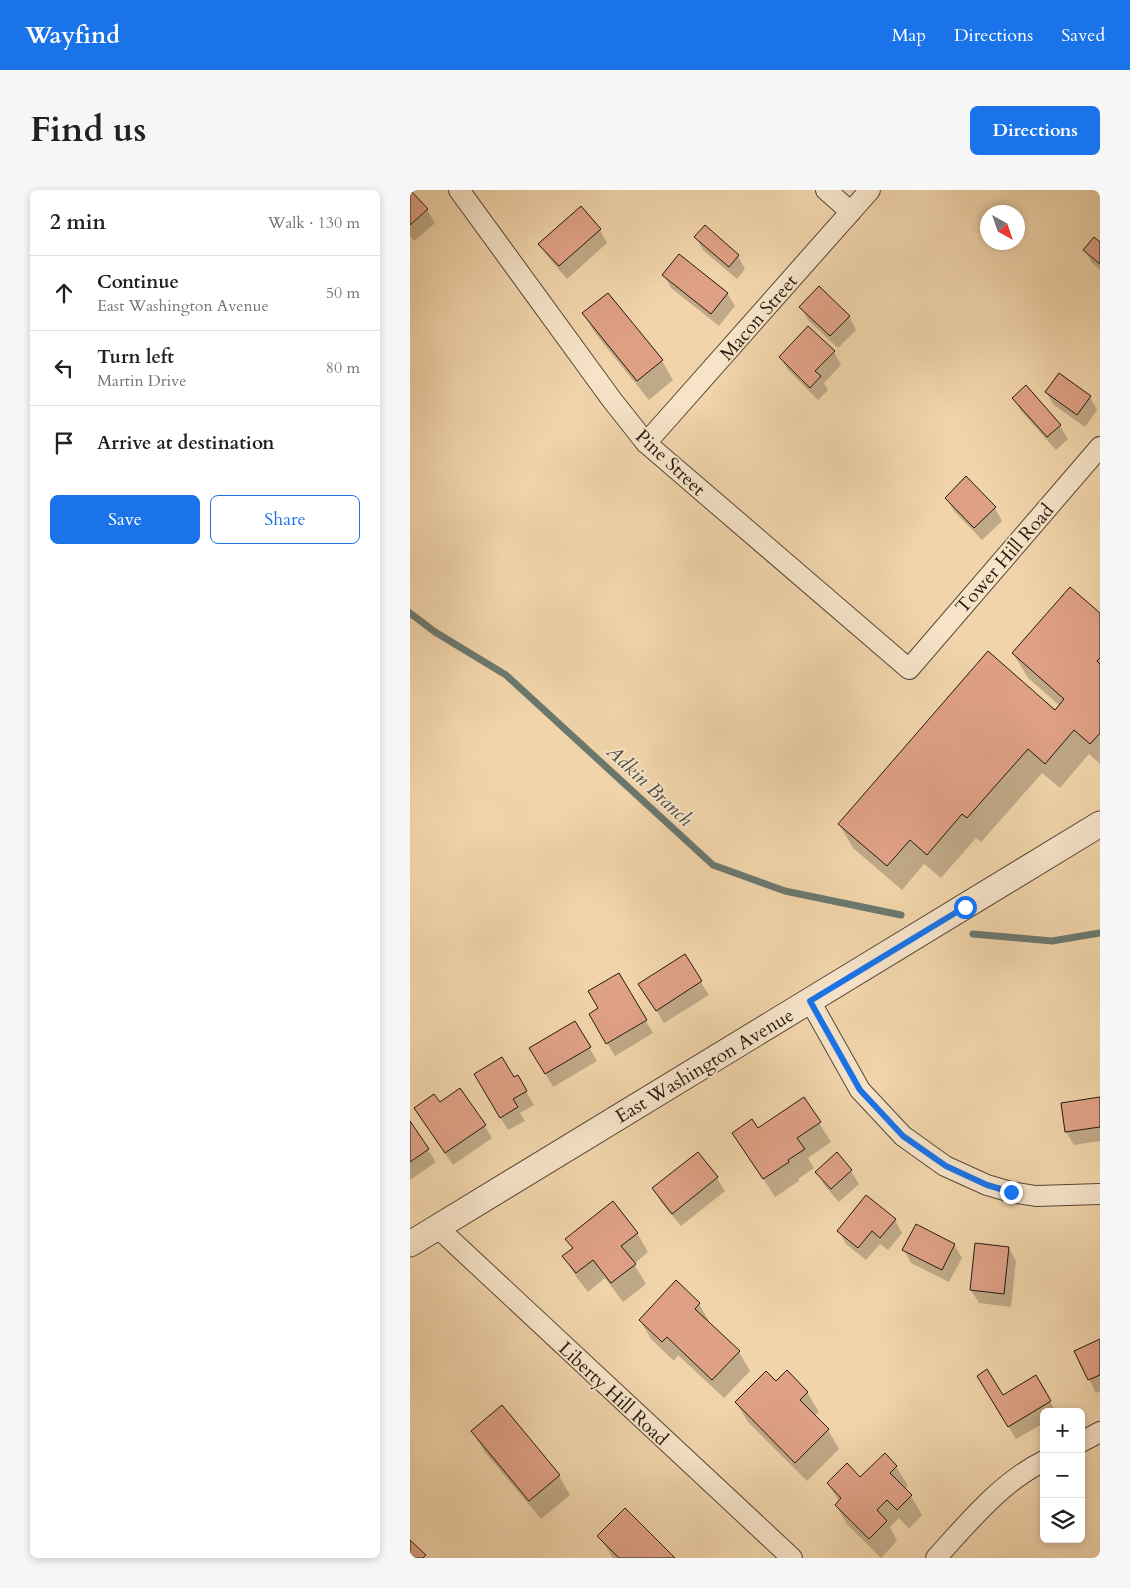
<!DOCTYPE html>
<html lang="en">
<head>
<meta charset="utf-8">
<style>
  :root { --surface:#fff; --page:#f6f6f6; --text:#202124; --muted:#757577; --line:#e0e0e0; --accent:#1a73e8 }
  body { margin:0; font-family:Cardo,serif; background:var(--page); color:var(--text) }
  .controls { position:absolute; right:15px; bottom:15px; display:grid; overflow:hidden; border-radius:8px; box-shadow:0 2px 8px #0003 }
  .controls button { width:45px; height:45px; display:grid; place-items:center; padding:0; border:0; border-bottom:1px solid var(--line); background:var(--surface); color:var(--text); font:25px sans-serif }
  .compass { position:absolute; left:570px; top:15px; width:45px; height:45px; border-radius:50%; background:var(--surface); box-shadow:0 2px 8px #0003; rotate:140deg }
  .stop { position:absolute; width:15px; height:15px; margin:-11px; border:4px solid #1a73e8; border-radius:50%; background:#fff }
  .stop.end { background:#1a73e8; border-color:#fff; box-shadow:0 1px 5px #0008 }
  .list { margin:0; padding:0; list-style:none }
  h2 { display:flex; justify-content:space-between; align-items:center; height:65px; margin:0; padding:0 20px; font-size:21px }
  h2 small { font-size:16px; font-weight:400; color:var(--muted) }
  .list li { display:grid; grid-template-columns:32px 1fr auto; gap:15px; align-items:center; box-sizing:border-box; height:75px; padding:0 20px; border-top:1px solid var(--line) }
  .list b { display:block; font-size:19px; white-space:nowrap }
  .list p { margin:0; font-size:16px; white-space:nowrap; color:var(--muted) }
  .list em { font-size:16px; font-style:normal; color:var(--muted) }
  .actions { display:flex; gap:10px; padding:15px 20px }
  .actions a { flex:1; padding:11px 0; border:1px solid var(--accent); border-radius:8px; text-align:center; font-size:18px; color:var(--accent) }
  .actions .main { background:var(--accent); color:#fff }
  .icon { flex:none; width:28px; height:28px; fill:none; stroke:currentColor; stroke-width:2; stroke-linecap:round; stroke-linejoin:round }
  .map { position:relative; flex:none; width:690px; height:1368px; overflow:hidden; border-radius:8px }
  header { display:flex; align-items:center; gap:30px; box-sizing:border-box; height:70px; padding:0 25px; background:var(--accent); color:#fff }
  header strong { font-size:24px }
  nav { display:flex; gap:28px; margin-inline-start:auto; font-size:18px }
  .intro { display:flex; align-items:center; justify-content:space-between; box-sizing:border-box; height:120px; padding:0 30px }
  h1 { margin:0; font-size:35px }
  .button { padding:12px 22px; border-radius:8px; background:var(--accent); color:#fff; font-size:18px; font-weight:700 }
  main { display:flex; gap:30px; padding:0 30px }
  aside { flex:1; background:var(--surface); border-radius:8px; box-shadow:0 2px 8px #0003 }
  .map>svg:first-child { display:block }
</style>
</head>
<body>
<header>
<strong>Wayfind</strong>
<nav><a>Map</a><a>Directions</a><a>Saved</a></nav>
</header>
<div class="intro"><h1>Find us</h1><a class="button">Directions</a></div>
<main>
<aside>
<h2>2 min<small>Walk · 130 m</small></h2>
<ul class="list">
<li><svg class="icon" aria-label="ahead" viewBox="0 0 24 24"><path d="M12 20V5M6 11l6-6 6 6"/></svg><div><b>Continue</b><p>East Washington Avenue</p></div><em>50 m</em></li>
<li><svg class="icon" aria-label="left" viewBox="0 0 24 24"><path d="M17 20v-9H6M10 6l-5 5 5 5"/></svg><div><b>Turn left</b><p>Martin Drive</p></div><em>80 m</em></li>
<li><svg class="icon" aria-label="arrive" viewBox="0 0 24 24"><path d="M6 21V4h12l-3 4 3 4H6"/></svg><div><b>Arrive at destination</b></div></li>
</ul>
<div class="actions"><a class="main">Save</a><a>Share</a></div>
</aside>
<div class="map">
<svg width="690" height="1368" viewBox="0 0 690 1368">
  <rect width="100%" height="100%" fill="#f1d4aa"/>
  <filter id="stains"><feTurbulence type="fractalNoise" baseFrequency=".004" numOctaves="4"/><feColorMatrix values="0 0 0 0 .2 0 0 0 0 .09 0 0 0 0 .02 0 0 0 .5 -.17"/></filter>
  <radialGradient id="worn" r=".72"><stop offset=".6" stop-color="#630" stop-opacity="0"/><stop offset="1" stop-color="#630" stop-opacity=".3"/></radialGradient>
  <g fill="#0003">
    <path d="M0,1l17,19 8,13 -21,18 -4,-5z"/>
    <path d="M190,40l7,13 -40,36 -19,-22 -8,-13z"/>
    <path d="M286,47l42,19 7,13 -8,10 -34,-29z"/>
    <path d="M690,54v26l-8,-7 -7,-13z"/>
    <path d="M254,85l63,18 8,13 -16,20 -48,-38z"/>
    <path d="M391,117l48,9 7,14 -18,18 -30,-28z"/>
    <path d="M174,124l78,47 11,19 -24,20 -54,-67z"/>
    <path d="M424,162l7,13 -17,18 4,7 -10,10 -30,-30 -8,-13z"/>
    <path d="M636,202l44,5 7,13 -12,17 -31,-22z"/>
    <path d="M603,208l47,28 8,13 -12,11 -35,-39z"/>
    <path d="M556,288l29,30 7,13 -20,19 -28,-29 -8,-13z"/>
    <path d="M690,424v150l-11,-10 -29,34 -18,-15 -61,69 -5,-4 -35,40 -17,-14 -22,26 -49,-42 -14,-24 216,-112 5,-6 -32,-28 -15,-25z"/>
    <path d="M274,766l25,39 -45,28 -16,-26z"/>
    <path d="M208,784l35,59 -38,23 -25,-41 10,-6z"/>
    <path d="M165,833l22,38 -44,26 -22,-39z"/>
    <path d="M65,885l39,4 4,-2 16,28 -14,8 5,8 -17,9z"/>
    <path d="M393,908l28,44 -23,16 6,10 -16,11 1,2 -24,16 -41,-64 24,-3z"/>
    <path d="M690,908v43l-26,4 -8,-13 -4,-28z"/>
    <path d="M29,914l45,21 8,13 -39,27 -30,-44z"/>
    <path d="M0,933l26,39 -26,18z"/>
    <path d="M288,963l19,25 8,13 -44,35 -20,-24 -7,-13z"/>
    <path d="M426,964l15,17 8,13 -20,18 -15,-17 -7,-13z"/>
    <path d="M485,1030l7,13 -14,17 -8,-6 -14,16 -20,-16 -7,-13z"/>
    <path d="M227,1043l11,19 -14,12 12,20 -23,18 -18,-24 -17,14 -13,-17 -11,-19 9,-7 -6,-10z"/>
    <path d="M544,1055l8,13 -13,24 -38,-19 -7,-13z"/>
    <path d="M599,1058l7,13 -5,46 -32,-4 -8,-13z"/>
    <path d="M289,1114l11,19 -1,1 30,28 11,19 -26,27 -46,-43 -4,6 -23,-22 -11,-19z"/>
    <path d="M690,1151v50l-4,2 -20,-41z"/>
    <path d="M569,1186l23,20 33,-20 21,36h-12v11l-28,16z"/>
    <path d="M366,1193l31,9 12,20 -5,4 14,14 11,19 -32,32 -59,-59 -12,-20z"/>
    <path d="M92,1217l57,69 11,19 -29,24 -57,-68 -11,-19z"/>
    <path d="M486,1276l12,20 -4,3 7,7 11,19 -13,14 -10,-11 -9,9 7,14 -16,17 -34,-34 -11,-19 3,-4 -11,-17 32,-5z"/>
    <path d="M189,1346l74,22h-60z"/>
  </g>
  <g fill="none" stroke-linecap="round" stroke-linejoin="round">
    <g stroke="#6b786e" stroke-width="7">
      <path d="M0,423l25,19 71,43 207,190 72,26 116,24"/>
      <path d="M563,744l79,7 48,-8"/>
    </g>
  </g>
  <g fill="#dfa186" stroke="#23180f">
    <path d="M0,0l18,19 -18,16z"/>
    <path d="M171,16l20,23 -42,37 -21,-22z"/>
    <path d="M295,35l34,30 -10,12 -35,-30z"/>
    <path d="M684,47l6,5v22l-17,-14z"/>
    <path d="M269,64l49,39 -17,21 -49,-39z"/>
    <path d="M409,96l31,30 -20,20 -31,-29z"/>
    <path d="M198,103l55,67 -26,21 -55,-68z"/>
    <path d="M398,136l27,25 -20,20 6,5 -11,12 -31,-31z"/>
    <path d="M649,183l32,23 -14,19 -32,-23z"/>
    <path d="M616,195l35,40 -14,12 -35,-39z"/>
    <path d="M556,286l30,31 -22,21 -29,-30z"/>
    <path d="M660,397l30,26v45l-3,3 3,3v69l-10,11 -16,-14 -29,34 -17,-15 -61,69 -5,-4 -35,41 -17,-15 -23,26 -49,-42 150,-173 67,59 9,-11 -52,-46z"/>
    <path d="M275,764l17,27 -46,30 -18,-27z"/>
    <path d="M209,783l28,47 -41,24 -17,-30 9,-6 -10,-17z"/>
    <path d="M165,831l16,26 -46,27 -16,-26z"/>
    <path d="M92,867l12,20 4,-2 9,16 -14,8 5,8 -18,11 -26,-44z"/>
    <path d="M50,898l26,37 -41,28 -31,-45 20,-14 6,8z"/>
    <path d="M394,907l17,25 -24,16 8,11 -17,11 1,2 -26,17 -31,-46 20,-14 6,9z"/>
    <path d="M690,907v30l-35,5 -4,-29z"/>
    <path d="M0,931l19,28 -19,13z"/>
    <path d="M288,962l20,25 -46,37 -20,-26z"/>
    <path d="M427,962l15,18 -21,19 -16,-17z"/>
    <path d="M456,1005l30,24 -16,19 -8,-7 -14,17 -21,-17z"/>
    <path d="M203,1011l25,32 -17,13 15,18 -25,19 -18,-23 -17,13 -14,-17 11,-8 -8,-9z"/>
    <path d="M506,1034l39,20 -13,26 -40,-20z"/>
    <path d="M565,1053l34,4 -5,47 -34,-4z"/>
    <path d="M266,1090l24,23 -5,6 45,42 -28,29 -45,-43 -5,5 -23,-22z"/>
    <path d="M690,1149v36l-12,5 -14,-29z"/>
    <path d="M577,1179l16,26 33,-20 15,26 -43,26 -31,-51z"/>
    <path d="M377,1180l21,22 -8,8 29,29 -34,34 -60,-61 31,-31 10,10z"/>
    <path d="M92,1215l58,70 -31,26 -58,-70z"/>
    <path d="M475,1263l12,13 -7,7 22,22 -15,15 -10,-10 -10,10 10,11 -18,18 -34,-34 6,-7 -14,-15 20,-20 13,14z"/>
    <path d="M215,1318l50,50h-56l-22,-22z"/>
    <path d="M0,1350l16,15 -3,3h-13z"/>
  </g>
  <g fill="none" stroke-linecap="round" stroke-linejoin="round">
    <defs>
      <g id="minor">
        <path d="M49,0l153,210 34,43 263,226 191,-222"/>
        <path d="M416,0l25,22"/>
        <path d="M236,253l224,-253"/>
        <path d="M400,811l50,89 43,46 42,30 42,19 24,7 25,4 64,-2"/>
        <path d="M27,1037l355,331"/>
        <path d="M671,1252l19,-10"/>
        <path d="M526,1368c32,-35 65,-76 108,-97"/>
      </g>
      <path id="tertiary" d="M0,1054l690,-420"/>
    </defs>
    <use href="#minor" stroke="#564736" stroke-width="22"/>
    <use href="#tertiary" stroke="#564736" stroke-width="27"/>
    <use href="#minor" stroke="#f6e3c8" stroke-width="20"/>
    <use href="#tertiary" stroke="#f6e3c8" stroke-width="25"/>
  </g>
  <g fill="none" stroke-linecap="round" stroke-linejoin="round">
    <path stroke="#1a73e8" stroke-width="6" d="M555,717l-155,94 50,89 43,46 43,30 41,19 24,7"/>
  </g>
  <g text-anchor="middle" stroke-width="4" stroke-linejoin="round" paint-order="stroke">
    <g font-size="19" fill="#23180f" stroke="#f6e3c8">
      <text transform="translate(348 127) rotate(-49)" y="7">Macon Street</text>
      <text transform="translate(261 272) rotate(43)" y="7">Pine Street</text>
      <text transform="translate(594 368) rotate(-49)" y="7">Tower Hill Road</text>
      <text transform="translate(294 875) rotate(-31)" y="7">East Washington Avenue</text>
      <text transform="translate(204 1203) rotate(43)" y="7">Liberty Hill Road</text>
    </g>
    <g font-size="20" font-style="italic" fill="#4d5046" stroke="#f6e3c8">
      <text transform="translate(240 595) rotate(43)" y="7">Adkin Branch</text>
    </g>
  </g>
  <rect width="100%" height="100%" filter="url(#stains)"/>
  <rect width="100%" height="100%" fill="url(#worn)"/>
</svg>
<div class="controls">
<button>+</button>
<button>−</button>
<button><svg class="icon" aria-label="layers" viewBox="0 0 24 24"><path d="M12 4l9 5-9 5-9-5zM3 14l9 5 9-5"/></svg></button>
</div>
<svg class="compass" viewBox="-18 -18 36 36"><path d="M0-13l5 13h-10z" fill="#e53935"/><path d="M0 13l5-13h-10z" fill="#757577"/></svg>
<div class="stop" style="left:555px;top:717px"></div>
<div class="stop end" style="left:601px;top:1002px"></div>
</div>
</main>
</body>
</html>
